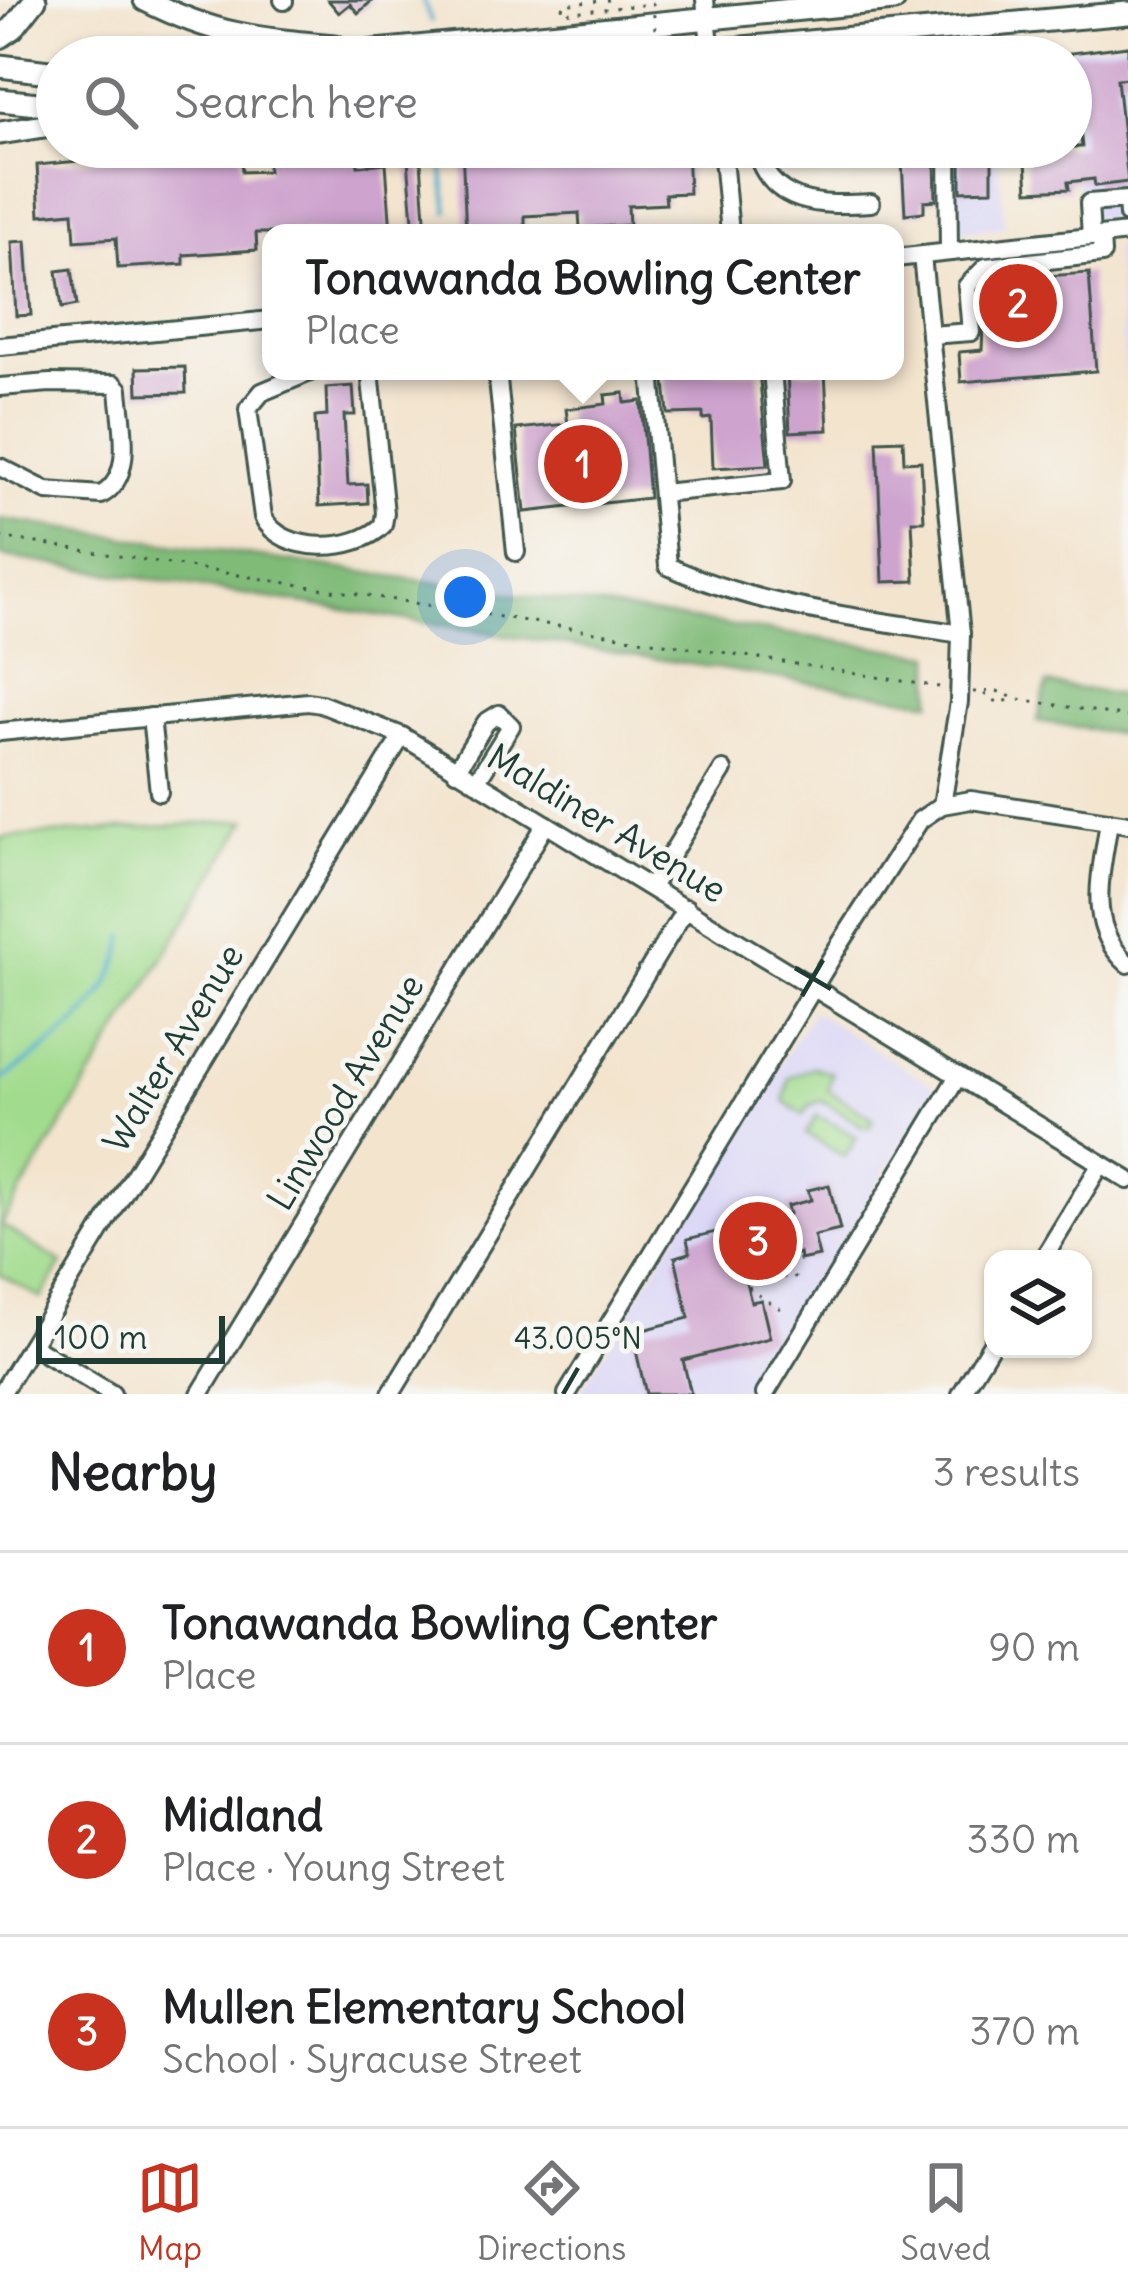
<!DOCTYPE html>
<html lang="en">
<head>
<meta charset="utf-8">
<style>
  :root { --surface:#fff; --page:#f2f2f2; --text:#202124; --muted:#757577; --line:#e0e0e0; --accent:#c8321e }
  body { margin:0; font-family:Delius,sans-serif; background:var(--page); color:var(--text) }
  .controls { position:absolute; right:36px; bottom:36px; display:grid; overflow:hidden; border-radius:24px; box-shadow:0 3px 9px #0004 }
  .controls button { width:108px; height:108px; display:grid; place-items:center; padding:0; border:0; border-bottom:3px solid var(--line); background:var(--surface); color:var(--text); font:60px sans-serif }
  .scale { position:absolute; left:36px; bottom:30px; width:189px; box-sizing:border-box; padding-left:12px; border:6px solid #1f3d34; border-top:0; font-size:33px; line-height:42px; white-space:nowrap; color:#1f3d34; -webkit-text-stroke:9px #f6f6f2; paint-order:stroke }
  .you { position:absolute; left:465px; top:597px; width:42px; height:42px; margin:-30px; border:9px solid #fff; border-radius:50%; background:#1a73e8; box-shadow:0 0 0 18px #1a73e833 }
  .badge { display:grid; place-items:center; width:78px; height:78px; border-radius:50%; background:var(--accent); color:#fff; font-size:39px; font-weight:700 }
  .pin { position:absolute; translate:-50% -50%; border:6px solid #fff; box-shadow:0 3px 12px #0006 }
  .popup { position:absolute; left:262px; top:224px; width:642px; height:156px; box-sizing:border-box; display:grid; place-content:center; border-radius:24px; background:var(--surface); filter:drop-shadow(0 3px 9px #0005); font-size:39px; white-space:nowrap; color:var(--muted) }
  .popup b { font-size:45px; color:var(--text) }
  .popup::after { content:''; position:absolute; left:50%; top:100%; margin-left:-24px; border:24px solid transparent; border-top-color:var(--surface) }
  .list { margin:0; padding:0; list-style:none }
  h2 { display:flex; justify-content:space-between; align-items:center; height:156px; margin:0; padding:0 48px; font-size:51px }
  h2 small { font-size:39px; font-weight:400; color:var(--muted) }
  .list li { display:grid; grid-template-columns:78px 1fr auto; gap:36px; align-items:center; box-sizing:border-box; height:192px; padding:0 48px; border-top:3px solid var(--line) }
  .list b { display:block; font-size:45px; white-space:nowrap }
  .list p { margin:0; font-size:39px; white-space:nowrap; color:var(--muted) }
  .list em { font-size:39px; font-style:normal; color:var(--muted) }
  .icon { flex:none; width:66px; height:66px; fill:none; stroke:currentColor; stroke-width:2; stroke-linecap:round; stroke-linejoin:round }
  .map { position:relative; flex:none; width:1128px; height:1394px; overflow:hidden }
  .search { position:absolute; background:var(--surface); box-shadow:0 3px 9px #0004; left:36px; right:36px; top:36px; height:132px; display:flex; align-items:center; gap:30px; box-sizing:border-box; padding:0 42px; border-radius:66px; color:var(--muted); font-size:45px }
  .sheet { height:732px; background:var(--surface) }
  nav { display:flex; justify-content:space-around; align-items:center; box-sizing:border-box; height:168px; border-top:3px solid var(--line); background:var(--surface); font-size:33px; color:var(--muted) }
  nav a { display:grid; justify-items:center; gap:6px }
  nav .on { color:var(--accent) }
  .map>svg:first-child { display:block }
</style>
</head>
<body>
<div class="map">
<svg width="1128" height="1394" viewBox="0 0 1128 1394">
  <rect width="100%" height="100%" fill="#f6f6f2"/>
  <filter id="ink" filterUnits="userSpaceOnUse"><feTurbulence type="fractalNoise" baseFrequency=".00833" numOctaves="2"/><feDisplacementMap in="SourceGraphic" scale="24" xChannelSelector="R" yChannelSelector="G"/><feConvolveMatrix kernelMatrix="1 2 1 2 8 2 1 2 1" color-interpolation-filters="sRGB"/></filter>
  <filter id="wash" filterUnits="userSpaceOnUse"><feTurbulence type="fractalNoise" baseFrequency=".004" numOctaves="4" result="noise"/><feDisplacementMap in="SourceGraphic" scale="48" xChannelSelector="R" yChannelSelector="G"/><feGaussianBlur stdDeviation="2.7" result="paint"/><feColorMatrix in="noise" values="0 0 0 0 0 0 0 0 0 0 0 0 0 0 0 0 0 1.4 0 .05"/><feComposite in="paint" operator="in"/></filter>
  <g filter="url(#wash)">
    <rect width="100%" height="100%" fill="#f3e4ce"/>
    <g fill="#dad6f7">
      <path d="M1128,41v175l-47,5 -10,-97v-67h-7v-8z"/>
      <path d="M946,147h51l8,80 -50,5z"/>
      <path d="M1128,247v150l-14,-149z"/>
      <path d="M813,1011l124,77 -187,306h-171z"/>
    </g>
    <g fill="#a1db8d" stroke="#608c60" stroke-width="3">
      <path d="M247,820l-246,405 61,38 -21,36 -41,-25v-436z"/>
      <path d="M813,1067l19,6 -4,17 46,29 -4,8 -8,-1 -40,-26 -12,5 -7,10 -19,-14 5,-23z"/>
      <path d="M817,1115l40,22 -12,20 -39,-23z"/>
    </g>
    <g fill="#80bb78" stroke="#507c56" stroke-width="3">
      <path d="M0,519l932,136v47l-932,-146z"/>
      <path d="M1047,684l81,12v39l-91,-14z"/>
    </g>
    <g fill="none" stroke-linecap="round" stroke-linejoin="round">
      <g stroke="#4cadcb" stroke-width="4.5">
        <path d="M423,0l8,21"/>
        <path d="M440,147l8,65"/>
        <path d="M0,1081c54,-38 114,-76 125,-145"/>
      </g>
    </g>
    <g id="blocks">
      <g fill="#cea3ce">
        <path d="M328,0h45l-15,13 -8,-9 -11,9z"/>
        <path d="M1128,46v32l-11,1 11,103 -33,4 -1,-7 -26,3 1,7 -41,2 -3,-44h57l-11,-94z"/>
        <path d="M223,147h17l2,25 26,-1 -2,-24h88l4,19 28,-3 5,70h-135l1,17 -73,5v9l-66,4 -2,-30 -41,3 -2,-29 -33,3 -3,-50z"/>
        <path d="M407,147h13l6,86h-12z"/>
        <path d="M462,147h225l2,46 -24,1 1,10 -38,2 1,19 -49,3 -1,-15 -54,3v16l-59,1z"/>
        <path d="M961,147h31v43l-31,1z"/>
        <path d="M935,159l1,41 -12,1v11l-19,2 -3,-52z"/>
        <path d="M26,241l5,74 -15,1 -4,-74z"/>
        <path d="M72,269l5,36 -15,3 -5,-37z"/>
        <path d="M1047,273v3l42,-3 7,98 -135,11 -2,-30 23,-2 1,-23 7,-1 -5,-40 7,-7z"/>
        <path d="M185,367l1,26 -48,1 -1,-26z"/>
        <path d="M664,371h95l9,94 -55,3 -2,-50 -8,1v-6l-35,1z"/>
        <path d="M787,371h38l3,59 -38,2z"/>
        <path d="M353,386l2,29h-11l4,70 19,-1 1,19 -49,3 -4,-89 12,-1 -1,-28z"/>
        <path d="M624,393l1,10 16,-2 8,97 -124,14 -9,-83 52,-5 -2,-15 40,-5 -1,-9z"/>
        <path d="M903,440l1,22 17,-1 3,60h-12l3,60 -32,1 -6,-141z"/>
        <path d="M829,1185l11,45 -26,6 5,20 -19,4 -1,-7 -57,13 9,36 10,-2 9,38 -87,22 8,34h-45l-14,-61 57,-15 -14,-61 15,-4 -3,-14 102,-25 -2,-8 24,-6 -3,-10z"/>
      </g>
    </g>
  </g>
  <g filter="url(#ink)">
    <use href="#blocks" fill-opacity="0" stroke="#3f564b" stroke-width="3"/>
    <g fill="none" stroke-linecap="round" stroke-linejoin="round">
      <defs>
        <g id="minor">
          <path d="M283,0l1,1"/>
          <path d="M705,0l6,52"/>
          <path d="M722,147l8,86"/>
          <path d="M755,147c15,60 66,59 116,56"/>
          <path d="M948,147l1,105"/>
          <path d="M1091,237l-2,-34 38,-3 1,15"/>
          <path d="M922,256l39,378 -2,68 -17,103"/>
          <path d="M895,258l233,-25"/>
          <path d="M930,335l41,-3 -4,-46 19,-19 116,-13 -1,-18"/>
          <path d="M0,346l271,-26"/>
          <path d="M312,371l-50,21 -14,17 15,108c19,38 93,36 120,8l2,-12 -15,-142"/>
          <path d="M497,371l19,181"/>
          <path d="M651,371l17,195c91,42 195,52 293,68"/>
          <path d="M0,387l50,-4 64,1 5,5c2,34 17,87 -18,106l-54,-4 -47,-24"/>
          <path d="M662,493l120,-12 -10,-110"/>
          <path d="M151,717l8,75"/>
          <path d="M0,732l308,-30 13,2 81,32 726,444"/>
          <path d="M456,771l30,-49 13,-8 12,12 -35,56"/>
          <path d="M1109,821c-7,52 -25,104 19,143"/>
          <path d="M651,887l72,-117"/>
          <path d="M1043,1259l58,-95"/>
          <path d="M31,1345l81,49"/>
          <path d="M1,1394l401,-658"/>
          <path d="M200,1394l346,-570"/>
          <path d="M391,1394l295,-486"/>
          <path d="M567,1394l268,-442 85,-132 22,-15 29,-5 157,24"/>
          <path d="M765,1394l193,-318"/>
          <path d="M961,1394l32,-52"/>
        </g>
        <g id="major">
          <path d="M145,0c71,36 113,39 190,46"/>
          <path d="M0,37l13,-9 22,-28"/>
          <path d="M315,57l579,-57"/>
          <path d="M641,57l487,-44"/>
          <path d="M0,66l57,7"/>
          <path d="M0,100l57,6"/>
          <path d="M0,133l57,-9"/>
        </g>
      </defs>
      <use href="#minor" stroke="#3f564b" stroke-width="22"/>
      <use href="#major" stroke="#3f564b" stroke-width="27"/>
      <g stroke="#3f564b" stroke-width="3" stroke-dasharray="3 9" stroke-linecap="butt">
        <path d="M0,537l946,151"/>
        <path d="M973,692l24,-1 17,7 114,19"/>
        <path d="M984,694l15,9 14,-4"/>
        <path d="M748,1288l43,-13 9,6"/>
        <path d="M748,1288l34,22"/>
      </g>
      <use href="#minor" stroke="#fff" stroke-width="16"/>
      <use href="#major" stroke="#fff" stroke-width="21"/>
      <path stroke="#3f564b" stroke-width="3" stroke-dasharray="3 9" stroke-linecap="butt" d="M609,0l-47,5 1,8 90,-9 4,53"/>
    </g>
  </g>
  <path fill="none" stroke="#1f3d34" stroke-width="4.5" d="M795,968l36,21M802,996l21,-36M563,1394l15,-26"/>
  <g text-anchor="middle" stroke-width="10" stroke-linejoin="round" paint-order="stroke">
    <g font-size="36" fill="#1f3d34" stroke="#f6f6f2">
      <text transform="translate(607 823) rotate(31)" y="13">Maldiner Avenue</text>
      <text transform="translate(173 1048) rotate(-59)" y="13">Walter Avenue</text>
      <text transform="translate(345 1092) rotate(-59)" y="13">Linwood Avenue</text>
    </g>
  </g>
  <g font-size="30" text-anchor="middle" fill="#1f3d34" stroke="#f6f6f2" stroke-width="10" stroke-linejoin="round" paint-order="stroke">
    <text x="578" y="1349">43.005°N</text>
  </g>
</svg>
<div class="controls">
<button><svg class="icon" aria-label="layers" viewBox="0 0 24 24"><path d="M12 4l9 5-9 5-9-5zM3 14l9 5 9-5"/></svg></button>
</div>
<div class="scale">100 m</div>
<div class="you"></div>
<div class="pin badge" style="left:583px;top:464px">1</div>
<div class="popup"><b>Tonawanda Bowling Center</b>Place</div>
<div class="pin badge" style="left:1018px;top:303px">2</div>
<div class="pin badge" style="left:758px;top:1241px">3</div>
<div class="search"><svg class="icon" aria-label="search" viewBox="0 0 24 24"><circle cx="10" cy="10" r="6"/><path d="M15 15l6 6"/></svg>Search here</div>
</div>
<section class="sheet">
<h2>Nearby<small>3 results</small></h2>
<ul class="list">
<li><span class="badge">1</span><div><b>Tonawanda Bowling Center</b><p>Place</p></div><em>90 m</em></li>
<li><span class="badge">2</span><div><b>Midland</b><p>Place · Young Street</p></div><em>330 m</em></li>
<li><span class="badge">3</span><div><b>Mullen Elementary School</b><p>School · Syracuse Street</p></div><em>370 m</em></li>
</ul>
</section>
<nav>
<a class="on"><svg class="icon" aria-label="map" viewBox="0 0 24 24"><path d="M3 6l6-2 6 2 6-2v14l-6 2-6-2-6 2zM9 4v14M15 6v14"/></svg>Map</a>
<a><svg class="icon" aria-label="directions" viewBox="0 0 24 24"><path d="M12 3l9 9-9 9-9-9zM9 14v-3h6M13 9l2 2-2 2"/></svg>Directions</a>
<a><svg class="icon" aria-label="saved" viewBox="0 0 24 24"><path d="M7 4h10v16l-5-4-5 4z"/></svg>Saved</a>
</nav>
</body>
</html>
